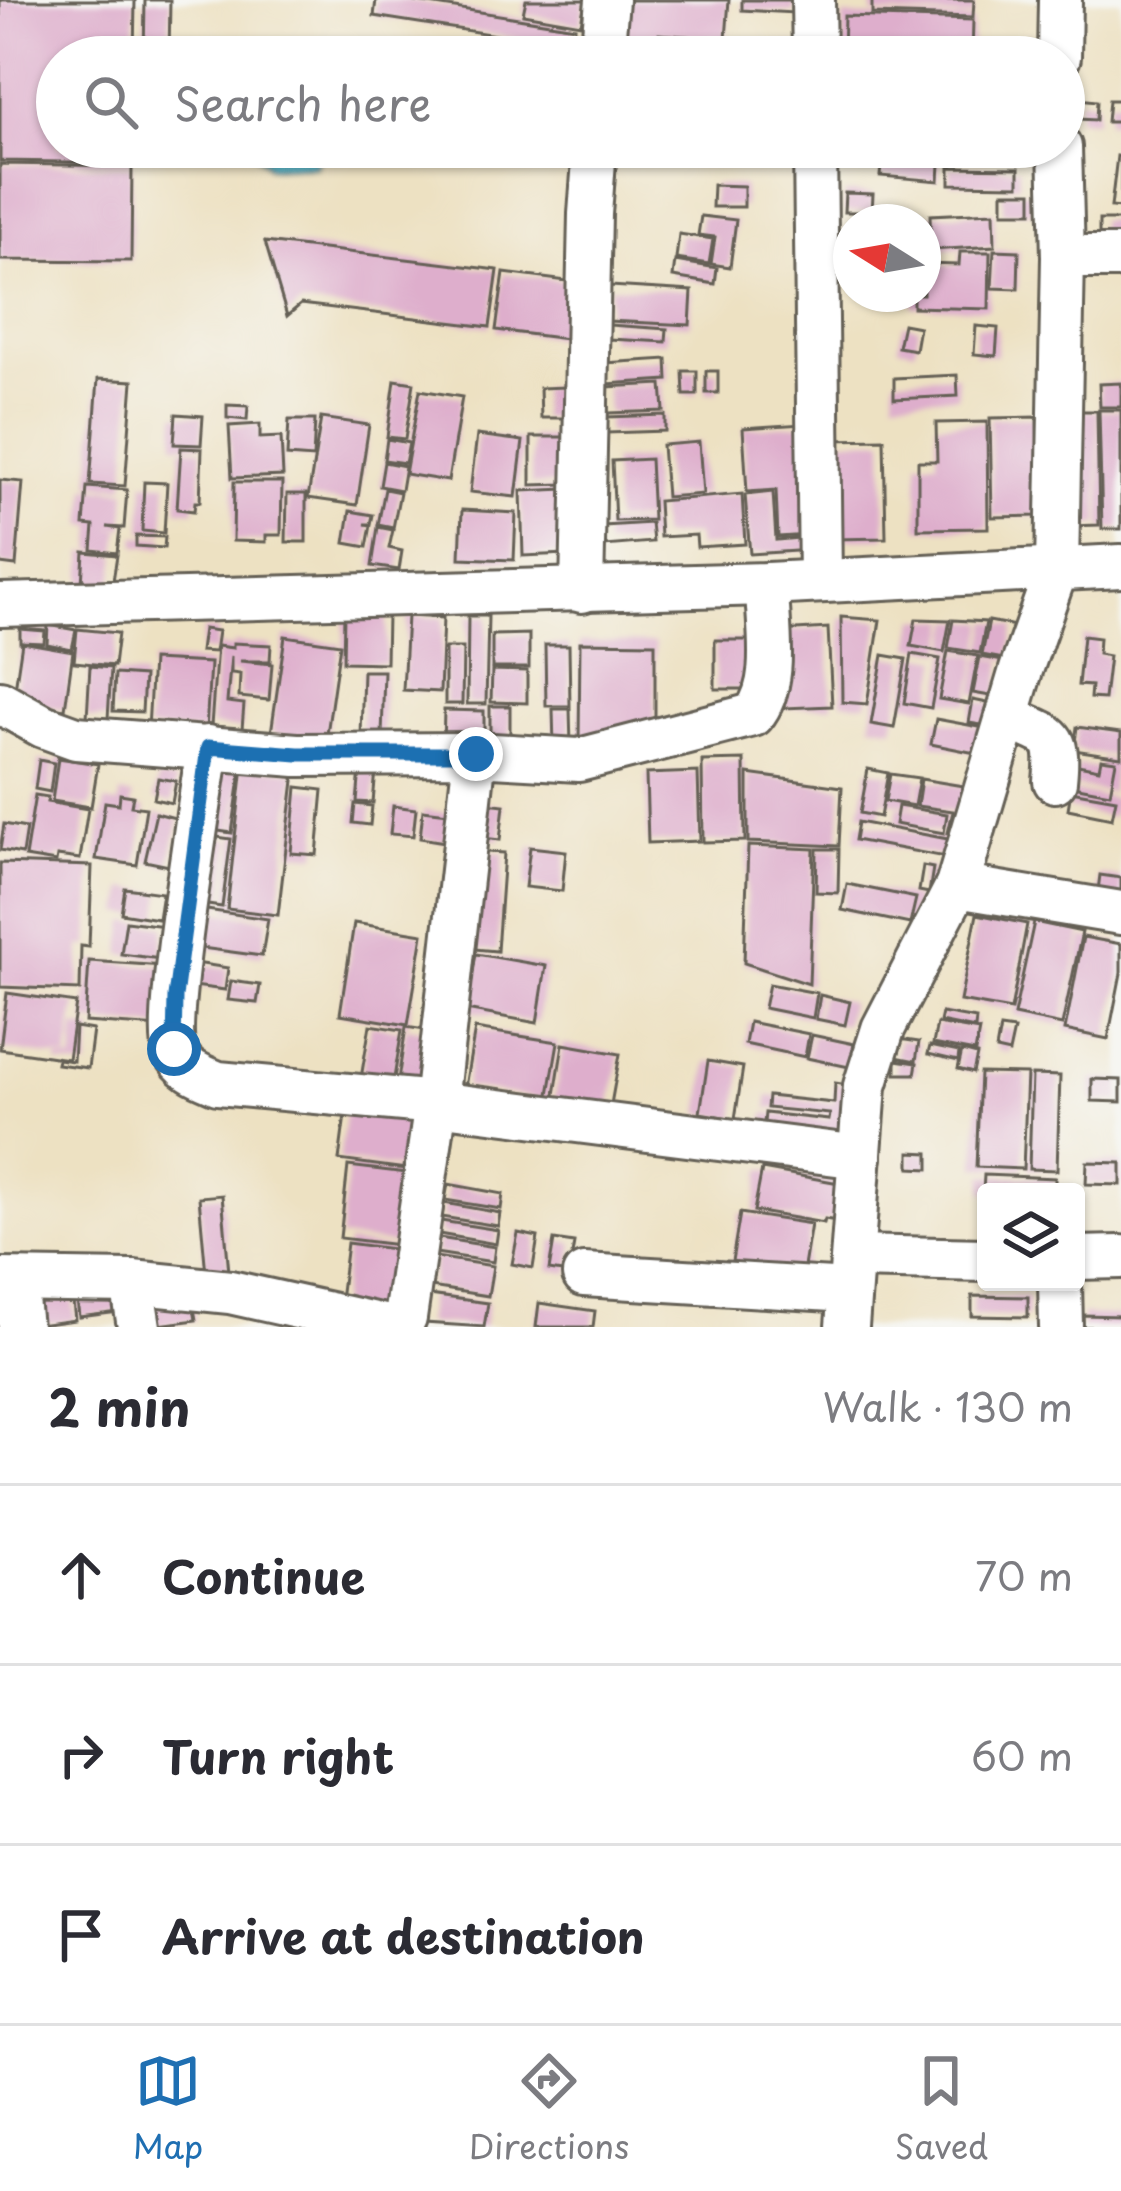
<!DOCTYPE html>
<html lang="en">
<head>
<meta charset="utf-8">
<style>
  :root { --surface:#fff; --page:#f7f7f7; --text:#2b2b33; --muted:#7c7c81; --line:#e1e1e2; --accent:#1f6fb2 }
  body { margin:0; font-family:"Playpen Sans",sans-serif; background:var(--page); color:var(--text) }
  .controls { position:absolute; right:36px; bottom:36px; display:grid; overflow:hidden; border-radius:12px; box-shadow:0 3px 9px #0004 }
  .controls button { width:108px; height:108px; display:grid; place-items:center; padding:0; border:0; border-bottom:3px solid var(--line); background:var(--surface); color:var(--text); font:60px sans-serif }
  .compass { position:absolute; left:833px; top:204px; width:108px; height:108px; border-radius:50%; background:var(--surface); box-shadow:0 3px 9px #0004; rotate:281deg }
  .stop { position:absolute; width:36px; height:36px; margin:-27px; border:9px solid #1f6fb2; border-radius:50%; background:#fff }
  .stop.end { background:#1f6fb2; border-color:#fff; box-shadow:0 3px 12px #0008 }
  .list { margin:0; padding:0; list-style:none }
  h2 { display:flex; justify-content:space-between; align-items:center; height:156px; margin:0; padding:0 48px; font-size:51px }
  h2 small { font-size:39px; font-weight:400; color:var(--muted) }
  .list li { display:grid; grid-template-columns:78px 1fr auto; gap:36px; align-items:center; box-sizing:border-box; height:180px; padding:0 48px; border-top:3px solid var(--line) }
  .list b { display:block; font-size:45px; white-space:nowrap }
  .list em { font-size:39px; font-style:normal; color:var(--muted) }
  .icon { flex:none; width:66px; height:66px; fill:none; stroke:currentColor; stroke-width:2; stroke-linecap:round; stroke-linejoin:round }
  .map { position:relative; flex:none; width:1121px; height:1327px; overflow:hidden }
  .search { position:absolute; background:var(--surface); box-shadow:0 3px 9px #0004; left:36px; right:36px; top:36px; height:132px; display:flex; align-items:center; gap:30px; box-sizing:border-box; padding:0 42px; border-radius:66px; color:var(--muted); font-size:45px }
  .sheet { height:696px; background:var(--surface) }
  nav { display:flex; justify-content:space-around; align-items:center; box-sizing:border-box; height:168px; border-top:3px solid var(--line); background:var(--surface); font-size:33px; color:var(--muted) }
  nav a { display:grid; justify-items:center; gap:6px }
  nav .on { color:var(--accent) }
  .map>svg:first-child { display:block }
</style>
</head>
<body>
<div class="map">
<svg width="1121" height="1327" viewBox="0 0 1121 1327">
  <rect width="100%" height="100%" fill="#f6f6f2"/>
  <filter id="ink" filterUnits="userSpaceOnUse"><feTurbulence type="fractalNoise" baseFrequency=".00833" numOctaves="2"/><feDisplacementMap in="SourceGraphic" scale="24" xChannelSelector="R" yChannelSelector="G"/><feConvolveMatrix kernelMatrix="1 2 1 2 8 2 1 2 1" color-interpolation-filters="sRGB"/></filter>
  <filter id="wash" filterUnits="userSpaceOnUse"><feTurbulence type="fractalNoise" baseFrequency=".004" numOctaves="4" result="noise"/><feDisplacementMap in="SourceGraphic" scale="48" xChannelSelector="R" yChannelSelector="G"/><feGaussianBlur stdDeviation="2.7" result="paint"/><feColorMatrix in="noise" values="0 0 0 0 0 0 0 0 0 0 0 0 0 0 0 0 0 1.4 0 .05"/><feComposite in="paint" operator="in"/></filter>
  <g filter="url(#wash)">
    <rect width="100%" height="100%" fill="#ede1c2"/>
    <path fill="#50b9ce" stroke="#366a75" stroke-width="3" d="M252,147h71l-8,19 -46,1 -17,-16z"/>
    <g id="blocks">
      <g fill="#deaecc">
        <path d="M0,0h135l-1,57h-77v90h76l-1,16 -132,-2z"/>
        <path d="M145,0h25l-1,57h-25z"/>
        <path d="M376,0h28l171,27 -3,20 -198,-31z"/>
        <path d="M526,0h59l-4,24 -58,-10z"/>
        <path d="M622,0h107l-3,39 -67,-5 -1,23h-40z"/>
        <path d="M742,0h53l-1,13 -52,-3z"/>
        <path d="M872,0h102l-1,17 -101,-3z"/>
        <path d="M844,16l129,4 -1,37 -129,-2z"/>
        <path d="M662,38l131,6 -1,13h-131z"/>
        <path d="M1079,99l18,2 -1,19 -18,-1z"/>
        <path d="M1109,100h11l-1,22h-12z"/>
        <path d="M883,147h58l-2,34 -59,-5z"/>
        <path d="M1117,156l4,1v51l-10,-1z"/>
        <path d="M0,164l132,2 -1,95 -131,-1z"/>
        <path d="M950,167l69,1v17l-69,-1z"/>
        <path d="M713,185l31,1v21h-32z"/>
        <rect x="1003" y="192" width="29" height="20"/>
        <path d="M845,193l28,1 -1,18h-28z"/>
        <path d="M994,212l1,34 -64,4 -1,-35z"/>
        <path d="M701,216l35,4 -6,47 -19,-3 4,-27 -17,-2z"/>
        <rect x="1099" y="220" width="22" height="22"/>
        <path d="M679,234l34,5 -4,25 -33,-5z"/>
        <path d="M265,242l233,28 -8,57 -189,-23 -14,12z"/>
        <path d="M994,250l25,1 -1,38 -26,-1z"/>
        <path d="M960,252h30l-1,57 -76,-2v-13h10v-30l36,1z"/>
        <path d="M675,261l42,7 -2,16 -42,-7z"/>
        <path d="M504,273l71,9 -8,57 -71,-9z"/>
        <path d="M610,286l82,5 -2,34 -82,-4z"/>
        <path d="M903,324l16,3 -4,23 -17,-3z"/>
        <path d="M609,325l58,4 -1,13 -57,-3z"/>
        <path d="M976,326l22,2 -2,28 -22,-2z"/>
        <path d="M667,359l1,21 -62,4 -1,-21z"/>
        <path d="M683,371h14v24h-13z"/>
        <rect x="706" y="371" width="12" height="22"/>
        <path d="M957,375l1,21 -64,3v-21z"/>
        <path d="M98,379l35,2 -8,105 -35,-2z"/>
        <path d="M395,380l19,3 -9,56 -18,-2z"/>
        <path d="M1121,383v24h-21l-1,-23z"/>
        <path d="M662,384l2,27 -56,2 -2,-26z"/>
        <path d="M566,387l1,31h-26l-1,-30z"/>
        <path d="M420,390l42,7 -14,84 -43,-7z"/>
        <path d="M227,405l21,1 -1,14 -20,-2z"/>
        <path d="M1099,410h22v119h-19z"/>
        <path d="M1066,411h31l2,114 -30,1z"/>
        <path d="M176,414l27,2 -2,29 -27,-1z"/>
        <path d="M665,415v16l-58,2v-16z"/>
        <path d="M1037,417l2,99 -47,1 -2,-99z"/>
        <path d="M321,418l48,7 -12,80 -49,-7z"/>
        <path d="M289,420h26l-2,38 -26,-2z"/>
        <path d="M987,422l1,106 -70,1v-68h19l-1,-38z"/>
        <path d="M260,424v14l21,-1 2,39 -51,2 -3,-52z"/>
        <path d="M803,424l6,111 -31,2 -2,-47 -29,2 -4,-64z"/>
        <path d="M477,435l46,6 -7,56 -46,-5z"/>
        <path d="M531,437h34v47l-34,1z"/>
        <path d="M387,439l22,4 -4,20 -21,-3z"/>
        <path d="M884,439l2,99 -53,1 -2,-99z"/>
        <path d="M699,442l4,52 -37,3 -4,-52z"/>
        <path d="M181,448l21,1 -2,53h-5l-1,9 -17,-2z"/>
        <path d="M650,459l3,61 -38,1 -3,-60z"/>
        <path d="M384,462l21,4 -4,24 -21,-4z"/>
        <path d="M0,480l23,2 -7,84 -16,-2z"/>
        <path d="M144,482l23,1 -3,50 -22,-2z"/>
        <path d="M234,482h48l-1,53h-15v7l-33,-1z"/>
        <path d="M87,487l40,3 -3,38 -17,-1 13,2 -3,24 -25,-3 2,-24 -10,-1z"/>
        <path d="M385,489l15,3 -7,36 -15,-3z"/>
        <path d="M566,489l1,65 -44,2 -2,-65z"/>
        <path d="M773,492l3,48 34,-3 1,13 -61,4 -5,-59z"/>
        <path d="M287,494h19v48h-20z"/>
        <path d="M742,494l3,50 -48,3 -1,-12 -36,2 -2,-36z"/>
        <path d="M462,510l54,3 -2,47 -54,-2z"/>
        <path d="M350,511l23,4 -2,9h-6l6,1 -4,22 -22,-4z"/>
        <path d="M651,523l2,19 -48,4 -1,-20z"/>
        <path d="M378,527l15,3 -4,18 13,3 -3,19 -27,-4z"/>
        <path d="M136,536l29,1 -1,11 -28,-2z"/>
        <path d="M84,552l33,3 -5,32 -30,-3z"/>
        <path d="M344,614l43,1 -1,48 -43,-1z"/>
        <path d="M407,616l36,2 -3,74 -37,-2z"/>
        <path d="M468,616h20l-2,88h-19z"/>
        <path d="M841,617l39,3 -13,84 -25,-2z"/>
        <path d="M916,619l34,1 -6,32 -33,-6z"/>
        <path d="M953,620l33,2 -6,31 -32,-5z"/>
        <path d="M989,621l26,5 -6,34 -27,-5z"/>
        <path d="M48,625l28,5 -4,19 -25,-5z"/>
        <path d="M828,628l4,78 -48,2 -4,-77z"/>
        <path d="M20,629l25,2 -1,12 -24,-1z"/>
        <path d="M77,629l41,4 -4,33 -40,-4z"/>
        <path d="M203,629l15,2 -3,21 -15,-1z"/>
        <path d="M529,634v34h-37v-33z"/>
        <path d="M285,636l55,8 -14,97 -55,-8z"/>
        <path d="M1083,636l16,2 -1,16 11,2 -5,43 -14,-1 1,-12 -13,-1z"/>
        <rect x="715" y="640" width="35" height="49"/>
        <path d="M22,642l51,9 -8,58 -28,-4 -23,-9z"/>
        <path d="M580,642l75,1v82l-76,21z"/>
        <path d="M233,643l38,2 -1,16h-30l32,3 -3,36 -30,-3 1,-23 -9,-1v-17l-4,46 17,2 -2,25 -31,-3 6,-80 16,2z"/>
        <path d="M545,645h24l1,61h-24z"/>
        <path d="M445,648h18l-1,56h-17z"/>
        <path d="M948,651l30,5 -9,48 -30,-5z"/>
        <path d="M912,654l28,5 -9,49 -27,-5z"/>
        <path d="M883,655l23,4 -12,69 -23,-4z"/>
        <path d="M980,657l23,4 -7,36 -23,-4z"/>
        <path d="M152,660l58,3 -4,69 -58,-3z"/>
        <path d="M90,666l21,2 -3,51 -21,-1z"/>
        <path d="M492,670l35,1v32l-36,-1z"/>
        <path d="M363,671h21l-2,66 -21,-1z"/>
        <path d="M115,674l29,2 -2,36 -29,-1z"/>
        <path d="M973,700l19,4 -4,22 -19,-3z"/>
        <rect x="490" y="706" width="20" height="35"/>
        <path d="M553,709h17l1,38h-17z"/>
        <path d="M444,710l40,1v37l-41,-1z"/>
        <path d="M936,719l54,10 -5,26 -54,-11z"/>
        <path d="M1077,727l44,6v24l-47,-7z"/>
        <path d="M58,758l40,6 -7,43 -39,-6z"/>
        <path d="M1101,759l15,2 -6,32 -37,-7 5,-21 21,4z"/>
        <path d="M39,760l15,3 -4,29 -15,-3z"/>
        <path d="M744,760l1,81 -42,1 -1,-81z"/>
        <path d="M215,761l27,4 -10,68 -27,-4z"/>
        <path d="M243,766l52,6 -17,143 -51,-6z"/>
        <path d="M360,769l16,1 -3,33 -16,-1z"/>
        <path d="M868,769l20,4 -8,44 -20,-4z"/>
        <path d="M698,772l2,69 -52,2 -2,-69z"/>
        <path d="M748,774l94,13 -3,59 -91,-4z"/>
        <path d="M890,774l29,4 -5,28 -29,-5z"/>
        <path d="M158,778l18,3 -4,22 -18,-4z"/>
        <path d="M921,779l48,8 -13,47 -8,-1 5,-22 -36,-5z"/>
        <path d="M297,787l26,3 -6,65 -26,-2z"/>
        <path d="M1071,791l45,8 -4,19 -44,-9z"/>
        <path d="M120,794l13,2 -2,10 15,2 -9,57 -41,-6 9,-57 14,2z"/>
        <path d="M35,795l13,2 -1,5 41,7 -8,50 -23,-3 -1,6 -31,-5z"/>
        <path d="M478,802l26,3 -4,35 -26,-3z"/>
        <path d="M355,804l17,2 -2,19 -17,-2z"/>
        <path d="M393,806l23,3 -3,27 -23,-2z"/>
        <path d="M898,806l49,8 -3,19 -49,-9z"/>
        <path d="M423,810l26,3 -4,29 -25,-4z"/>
        <path d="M156,813l23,6 -10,47 -24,-5z"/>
        <path d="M858,822l95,18 -3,18 -95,-18z"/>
        <path d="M4,824l22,4 -4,26 -22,-4z"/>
        <path d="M203,835l28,4 -9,68 -29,-4z"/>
        <path d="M748,846l66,3 -5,135 -65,-21z"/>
        <path d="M530,847l36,4 -4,40 -37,-4z"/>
        <path d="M817,849h22l-1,44 -22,-1z"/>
        <path d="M469,851l35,2 -7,98 -34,-3z"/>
        <path d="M0,863l92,3 -3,81 -8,-1 -1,44 -80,-3z"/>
        <path d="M923,866l10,2 -4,25 -10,-2z"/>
        <path d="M1100,875l21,3v22l-24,-2z"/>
        <path d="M847,884l69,14 -6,26 -68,-14z"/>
        <path d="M125,888l37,5 -4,26 -37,-6z"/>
        <path d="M200,909l68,10 -6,37 -68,-9z"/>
        <path d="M977,914l50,10 -16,86 -51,-9z"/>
        <path d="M126,921l39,5 -4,33 -40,-5z"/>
        <path d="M1034,922l48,10 -20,93 -48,-10z"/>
        <path d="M354,923l69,11 -15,91 -68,-11z"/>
        <path d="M1083,937l38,7v29l-13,66 -43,-9z"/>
        <path d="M476,954l70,12 -9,57 -71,-13z"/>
        <path d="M89,961l75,5 -4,61 -75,-5z"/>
        <path d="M189,962l39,6 -3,22 -39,-5z"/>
        <path d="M231,981l29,4 -3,18 -29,-3z"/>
        <path d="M769,984l48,9 -4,25 -49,-10z"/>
        <path d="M7,993l69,10 -8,56 -68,-10z"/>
        <path d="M820,995l30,7 -5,23 -29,-6z"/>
        <path d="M942,1013l34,6 -1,10 -35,-7z"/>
        <path d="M749,1022l60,12 -4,23 -60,-13z"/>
        <path d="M937,1024l42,7 -4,21 -42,-8z"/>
        <path d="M370,1025l32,5 -9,54 -32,-6z"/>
        <path d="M75,1027l18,3 -5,38 -31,-4 1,-5 15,2z"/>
        <path d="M406,1027l25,4 -10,60 -24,-4z"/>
        <path d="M1000,1028l14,2 -5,23 -13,-3z"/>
        <path d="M475,1029l83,13 -10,58 -83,-13z"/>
        <path d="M812,1035l42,9 -5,23 -42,-9z"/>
        <path d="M899,1039l20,3 -3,19 -20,-4z"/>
        <path d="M563,1044l57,10 -10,56 -56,-9z"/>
        <path d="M930,1046l29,6 -1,9 -30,-7z"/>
        <path d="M962,1051l15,4 -4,18 -15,-4z"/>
        <path d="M896,1060l21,3 -2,11h-19z"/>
        <path d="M708,1061l35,6 -8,52 -35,-6z"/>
        <path d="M980,1073l47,1 -4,95 -47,-2z"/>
        <path d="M1032,1075l28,1 -3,94 -28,-1z"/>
        <path d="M1092,1079l29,1v22l-29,-1z"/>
        <path d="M835,1083l13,2 -4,53 -81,-5 2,-20 64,7 1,-6 -63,-6 1,-12 66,7z"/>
        <path d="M347,1100l67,9 -8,60 -67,-9z"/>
        <path d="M910,1152l19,1v16l-19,-1z"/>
        <path d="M1087,1162l34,1v22l-35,-1z"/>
        <path d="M348,1166l59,7 -8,72 -59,-7z"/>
        <path d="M762,1169l88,16 -8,37 -17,-3 -1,4 -70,-12z"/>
        <path d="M984,1175l71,3v14h-72z"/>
        <path d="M448,1184l55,10 -2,15 -56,-9z"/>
        <path d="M222,1195l7,77 -23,2 -7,-77z"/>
        <path d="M444,1203l56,10 -2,13 -56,-9z"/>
        <path d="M740,1213l71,11 -10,61 -71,-12z"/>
        <path d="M441,1221l57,9 -2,14 -57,-10z"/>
        <path d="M518,1233l20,4 -5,31 -21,-4z"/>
        <path d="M439,1238l56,9 -2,15 -57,-9z"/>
        <path d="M554,1240l20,3 -5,30 -20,-3z"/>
        <path d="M347,1243l54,7 -8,65 -54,-7z"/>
        <path d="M435,1257l58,9 -5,30 -57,-9z"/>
        <path d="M125,1293l2,18 -48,6 -2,-17z"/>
        <path d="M72,1294l3,26 -37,5 -4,-26z"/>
        <path d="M429,1295l59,8 -4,24 -59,-4z"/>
        <path d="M972,1296l56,1v20l-56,-1z"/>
        <path d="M192,1297l4,23 -45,6 -3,-22z"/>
        <path d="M539,1303l56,8 -2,16h-57z"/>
        <path d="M1082,1315l39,1v11h-39z"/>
      </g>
    </g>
  </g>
  <g filter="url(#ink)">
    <use href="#blocks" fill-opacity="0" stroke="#656156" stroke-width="3"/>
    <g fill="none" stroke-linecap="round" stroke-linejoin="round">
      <defs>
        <g id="minor">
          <path d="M813,0l1,57"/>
          <path d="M602,57l5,-57"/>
          <path d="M1059,57l1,-57"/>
          <path d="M815,147l5,434"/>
          <path d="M1063,257h58"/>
          <path d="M582,591l8,-377 5,-67"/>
          <path d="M0,605l767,-21 354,-18"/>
          <path d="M0,702l43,24 33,12 221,17 178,-1 104,6 174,-45c27,-32 14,-90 14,-131"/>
          <path d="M1009,718c42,19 51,14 46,63"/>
          <path d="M208,747c-6,47 -45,276 -33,304 8,19 26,25 43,32l218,20 424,54"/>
          <path d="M957,886l164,27"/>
          <path d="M853,1257l133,3"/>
          <path d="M1076,1258l45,-1"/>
          <path d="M584,1275l265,16"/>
          <path d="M0,1280l132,2 98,10 153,34h13l9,-8 31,-215 39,-349"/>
          <path d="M15,1281l5,46"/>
          <path d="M132,1282l7,45"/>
          <path d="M1060,1282l1,45"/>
          <path d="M847,1327l18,-241 18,-57 74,-143 64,-216 36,-102 6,-311 -3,-110"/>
        </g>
      </defs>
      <use href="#minor" stroke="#656156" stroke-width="48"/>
      <use href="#minor" stroke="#fff" stroke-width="42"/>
    </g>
  </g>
  <g fill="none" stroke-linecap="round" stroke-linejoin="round" filter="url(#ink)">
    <path stroke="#1f6fb2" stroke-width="15" d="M174,1049l1,-52 33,-250 90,7h178"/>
  </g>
</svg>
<div class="controls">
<button><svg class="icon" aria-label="layers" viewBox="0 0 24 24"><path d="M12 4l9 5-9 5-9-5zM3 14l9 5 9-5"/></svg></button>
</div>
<svg class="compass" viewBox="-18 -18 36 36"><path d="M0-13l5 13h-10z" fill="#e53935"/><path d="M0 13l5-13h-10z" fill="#7c7c81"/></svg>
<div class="stop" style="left:174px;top:1049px"></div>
<div class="stop end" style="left:476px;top:754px"></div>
<div class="search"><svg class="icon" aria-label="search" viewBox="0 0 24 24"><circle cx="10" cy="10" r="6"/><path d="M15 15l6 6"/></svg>Search here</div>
</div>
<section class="sheet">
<h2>2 min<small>Walk · 130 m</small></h2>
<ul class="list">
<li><svg class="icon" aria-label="ahead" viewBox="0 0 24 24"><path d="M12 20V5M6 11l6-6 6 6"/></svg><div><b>Continue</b></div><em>70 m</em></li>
<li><svg class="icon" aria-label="right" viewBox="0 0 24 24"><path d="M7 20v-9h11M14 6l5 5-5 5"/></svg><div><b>Turn right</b></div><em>60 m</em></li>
<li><svg class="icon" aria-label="arrive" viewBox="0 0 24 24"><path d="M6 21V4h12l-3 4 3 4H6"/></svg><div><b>Arrive at destination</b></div></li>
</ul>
</section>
<nav>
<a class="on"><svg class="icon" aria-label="map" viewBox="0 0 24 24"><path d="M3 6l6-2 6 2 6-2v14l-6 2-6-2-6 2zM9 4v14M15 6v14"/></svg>Map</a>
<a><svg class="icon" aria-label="directions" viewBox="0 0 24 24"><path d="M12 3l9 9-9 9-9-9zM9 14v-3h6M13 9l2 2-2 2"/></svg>Directions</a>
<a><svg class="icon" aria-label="saved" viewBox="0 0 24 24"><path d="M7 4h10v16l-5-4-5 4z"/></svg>Saved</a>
</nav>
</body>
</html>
